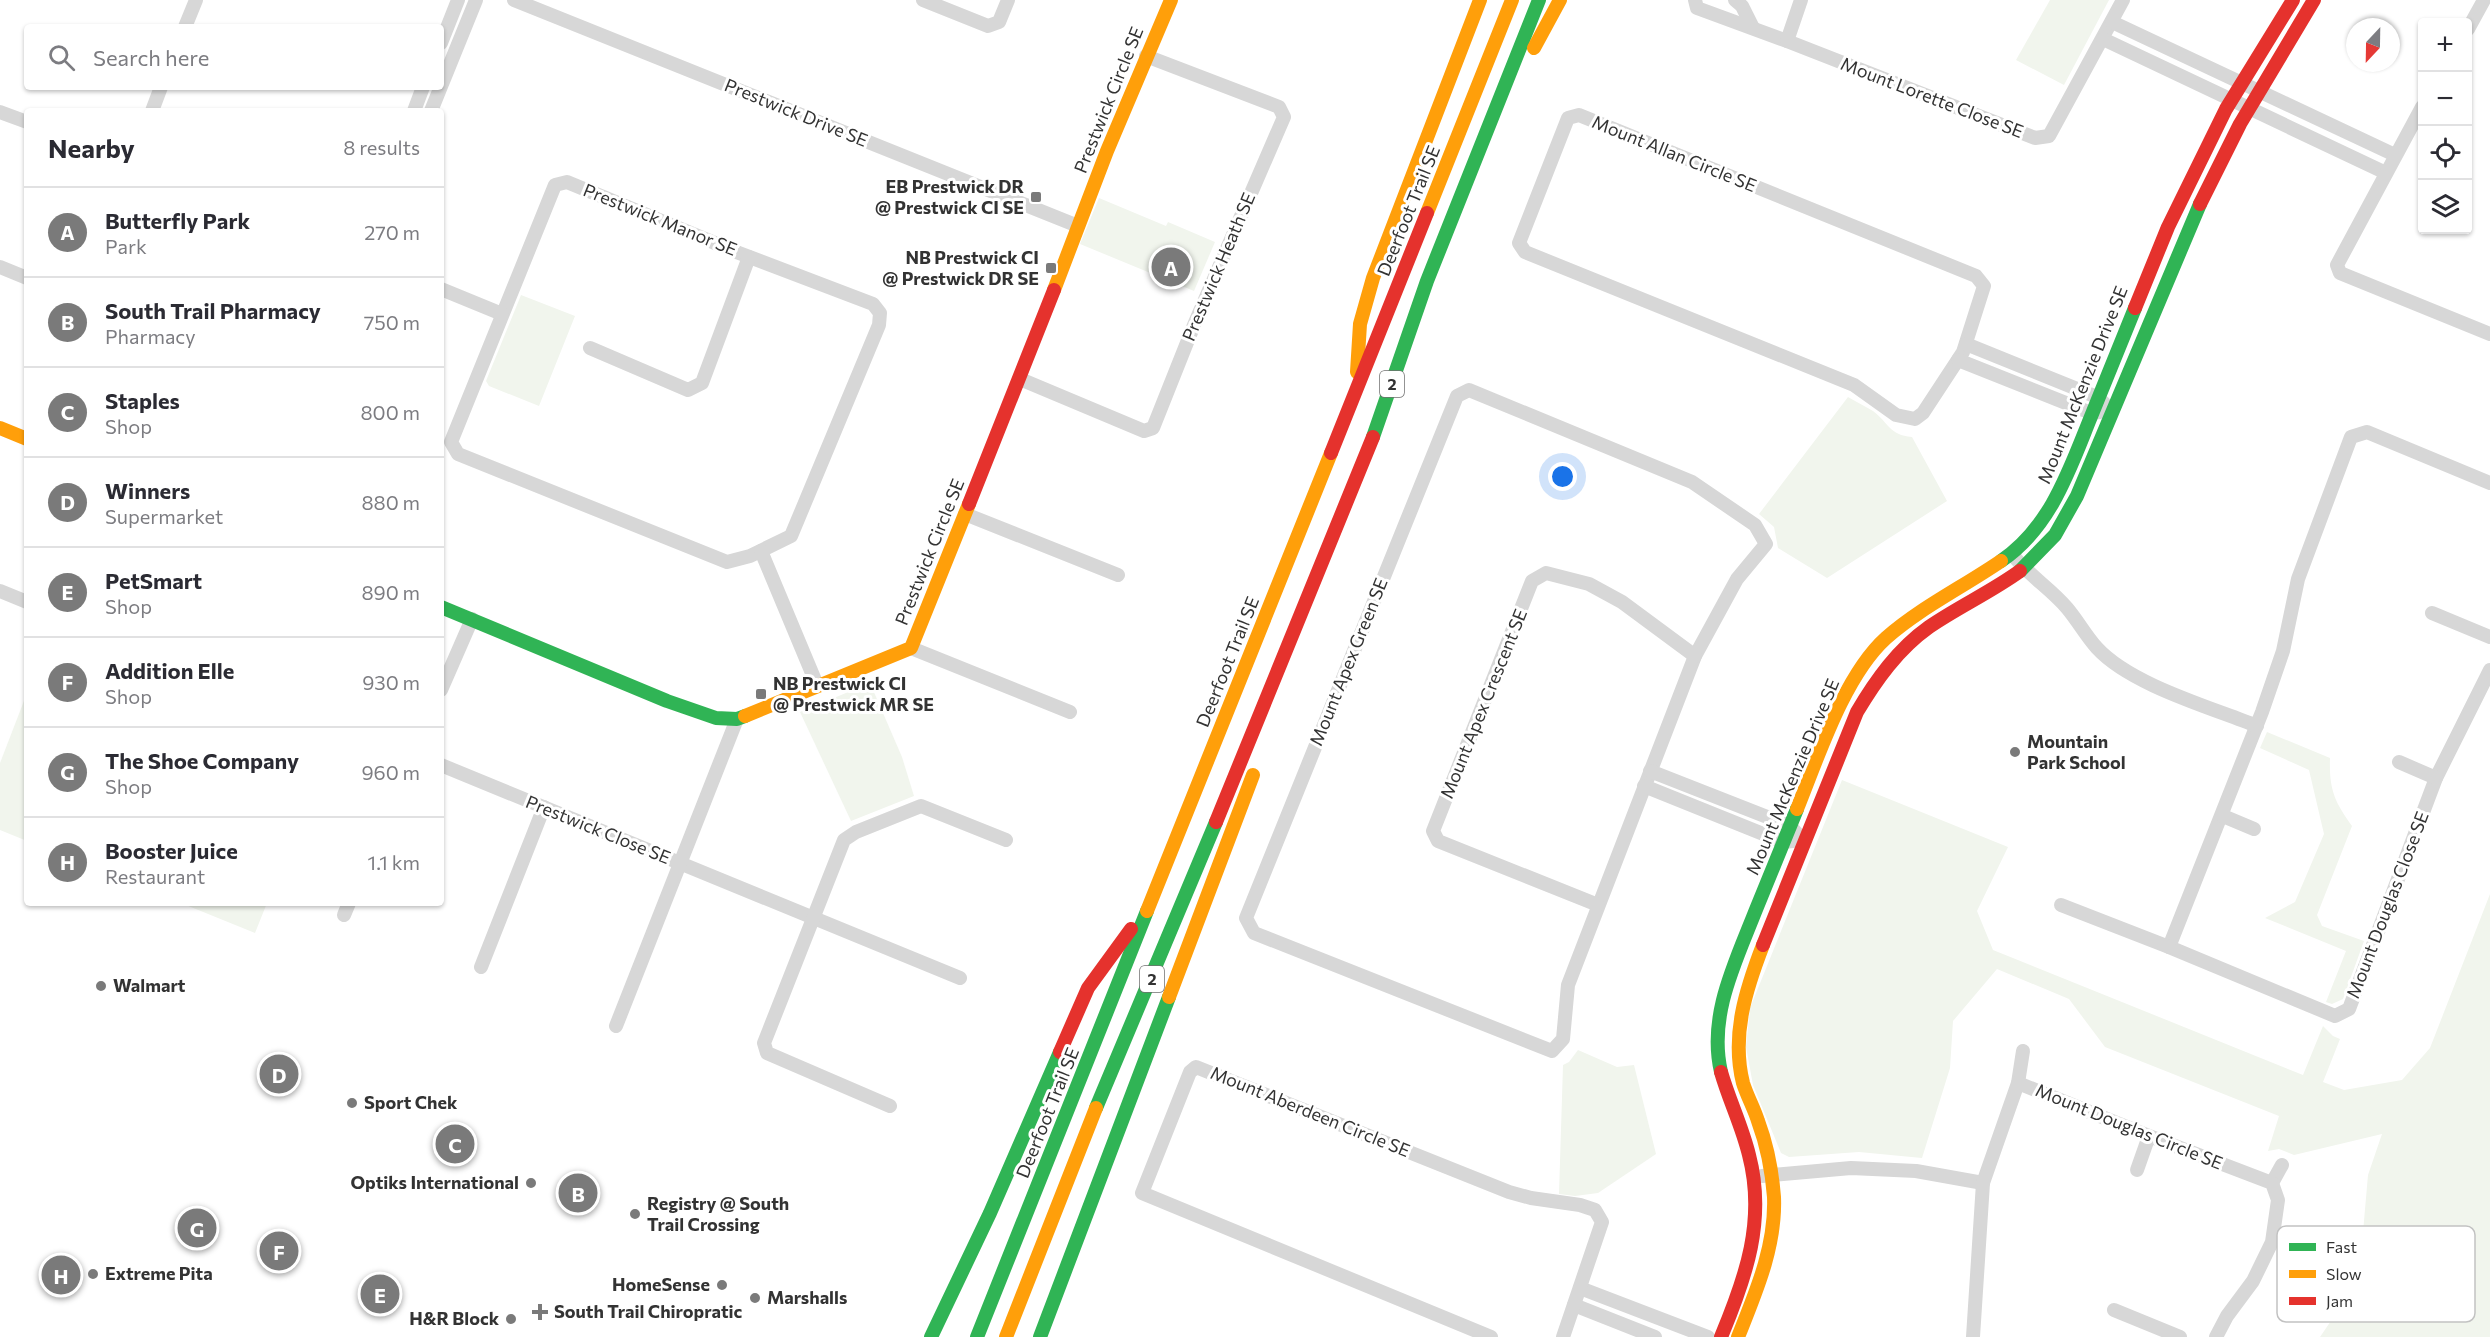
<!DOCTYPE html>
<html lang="en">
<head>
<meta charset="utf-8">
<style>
  :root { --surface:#fff; --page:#f2f2f3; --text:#2b2b33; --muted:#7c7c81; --line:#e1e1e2; --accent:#7a7a7a }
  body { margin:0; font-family:Commissioner,sans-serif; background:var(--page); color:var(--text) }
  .controls { position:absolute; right:18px; top:18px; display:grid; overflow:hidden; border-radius:6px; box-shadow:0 2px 4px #0004 }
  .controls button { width:54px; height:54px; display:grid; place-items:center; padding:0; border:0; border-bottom:2px solid var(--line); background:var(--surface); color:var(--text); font:30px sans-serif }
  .compass { position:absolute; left:2346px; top:18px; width:54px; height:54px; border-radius:50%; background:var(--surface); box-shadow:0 2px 4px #0004; rotate:202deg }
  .you { position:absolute; left:1563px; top:477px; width:21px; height:21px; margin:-15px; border:4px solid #fff; border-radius:50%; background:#1a73e8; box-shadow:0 0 0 9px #1a73e833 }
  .badge { display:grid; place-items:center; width:39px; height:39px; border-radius:50%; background:var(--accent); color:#fff; font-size:20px; font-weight:700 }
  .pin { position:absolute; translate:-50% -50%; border:3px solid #fff; box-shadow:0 2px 6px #0006 }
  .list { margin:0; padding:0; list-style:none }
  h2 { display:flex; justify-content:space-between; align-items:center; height:78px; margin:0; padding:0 24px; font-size:26px }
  h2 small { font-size:20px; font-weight:400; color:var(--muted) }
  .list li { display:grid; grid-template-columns:39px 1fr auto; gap:18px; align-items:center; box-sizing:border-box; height:90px; padding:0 24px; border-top:2px solid var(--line) }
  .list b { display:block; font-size:22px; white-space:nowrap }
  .list p { margin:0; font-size:20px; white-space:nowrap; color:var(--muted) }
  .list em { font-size:20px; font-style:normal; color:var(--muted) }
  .icon { flex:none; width:33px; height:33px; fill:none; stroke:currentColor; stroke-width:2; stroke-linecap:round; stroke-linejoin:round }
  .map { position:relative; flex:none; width:2490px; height:1337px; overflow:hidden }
  .search { position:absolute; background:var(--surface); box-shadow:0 2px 4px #0004; left:24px; top:24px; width:420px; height:66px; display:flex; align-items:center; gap:15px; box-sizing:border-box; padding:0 21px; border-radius:6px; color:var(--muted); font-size:22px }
  .panel { position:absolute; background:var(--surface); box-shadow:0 2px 4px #0004; left:24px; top:108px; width:420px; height:798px; border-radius:6px }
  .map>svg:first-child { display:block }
</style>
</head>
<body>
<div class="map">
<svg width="2490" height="1337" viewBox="0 0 2490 1337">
  <rect width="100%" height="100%" fill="#fff"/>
  <g fill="#f1f5ed">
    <path d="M2050,0h59l-45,85 -48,-25z"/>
    <path d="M1099,198l67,28 2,-4 47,20 -21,49 -114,-47z"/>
    <path d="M521,295l54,21 -36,90 -50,-20 -3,-5z"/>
    <path d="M1848,397c8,5 17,9 25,14 16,12 16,24 39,26l35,64 -120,77 -49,-30 -4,-21 -15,-13z"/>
    <path d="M870,683l32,74 12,39 -63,25 -51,-109z"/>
    <path d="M27,693v148l-27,-11v-67z"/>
    <path d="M2267,732l63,26c-1,31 4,43 22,68l-35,89 5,11 42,15 -21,58 -11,5 -6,-2 20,-51 -81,-33 30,-16 29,-68 -15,-64 -49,-22z"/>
    <path d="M1842,780l166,67 -31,64 16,39 310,125 20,-49 10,10 7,3 -17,43 21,8 58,-10 28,-32 60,-154v443h-170l17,-25 24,-57 7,-80 14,-41 -88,21 -15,-6 -11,2 11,-35 -174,-69 -36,-48 -72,-30 -44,52 -3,47 -28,90 -63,-6 -70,5 -8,-4 -28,-68 -7,-38 4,-39z"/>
    <path d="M181,903h86l-12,30z"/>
    <path d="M1578,1050l39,17 17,-2 22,89 -58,39 -23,3 -16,-2 4,-129 6,-3z"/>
  </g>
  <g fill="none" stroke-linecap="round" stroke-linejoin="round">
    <g stroke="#d7d7d7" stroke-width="14">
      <path d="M514,0l564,226"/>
      <path d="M923,0l65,26 11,-4 9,-22"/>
      <path d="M1695,0l2,8 90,33"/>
      <path d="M1735,0l7,6 11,22"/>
      <path d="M1801,0l-14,41 248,97 14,-2 74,-136"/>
      <path d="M2112,22l283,133"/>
      <path d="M185,27l11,-27"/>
      <path d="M2468,29l16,-29"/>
      <path d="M2103,39l283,134"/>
      <path d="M441,43l17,-43"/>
      <path d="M2422,107l-85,158 3,8 150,61"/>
      <path d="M152,111l9,-24"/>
      <path d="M414,111l9,-24"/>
      <path d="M431,111l45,-111"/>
      <path d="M0,112l27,10"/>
      <path d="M1579,115l397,161 8,10 -21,66 -40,61 -8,6 -19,-4 -42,-30 -329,-133 -6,-9 49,-125z"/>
      <path d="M567,182l172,71 134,51 7,9 -1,12 -88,211 -41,20 -23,6 -269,-108 -7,-12 104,-257z"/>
      <path d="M0,267l27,11"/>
      <path d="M441,289l61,25"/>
      <path d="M1966,344l131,53 7,6"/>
      <path d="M590,348l98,42 14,-7 47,-126"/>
      <path d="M1958,360l133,53 9,-1"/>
      <path d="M1020,379l124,52 9,-3 41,-103 90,-208 -5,-10 -133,-51"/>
      <path d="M1469,390l223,92 63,43 11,19 -29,35 -42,77 -127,329 -5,54 -11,12 -298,-118 -8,-15 211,-522z"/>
      <path d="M2490,483l-123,-51 -16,5 -53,142 -15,72 -21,61 -93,235 166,69 14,-7 87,-231 54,-108"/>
      <path d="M965,514l153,61"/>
      <path d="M761,551l56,134"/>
      <path d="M2012,554c16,21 38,34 55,54 11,13 19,28 30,40 34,37 113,59 160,78"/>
      <path d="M0,591l27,11"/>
      <path d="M2432,613l58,24"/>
      <path d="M911,648l159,64"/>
      <path d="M441,690l31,-71"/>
      <path d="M2399,762l37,16"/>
      <path d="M441,765l519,213"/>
      <path d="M1650,771l140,55 14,15"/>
      <path d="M1644,786l139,56 10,-1"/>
      <path d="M2223,816l31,13"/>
      <path d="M1598,905l-160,-64 -5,-10 99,-250 14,-8 43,11 33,18 73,54"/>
      <path d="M2061,905l108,42"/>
      <path d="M344,915l5,-12"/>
      <path d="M481,967l63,-160"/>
      <path d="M616,1026l121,-307"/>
      <path d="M2018,1083l5,-32"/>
      <path d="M890,1106l-123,-53 -3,-10 80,-203 12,-8 65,-26 85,34"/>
      <path d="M2137,1170l12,-34"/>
      <path d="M1762,1176l89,-8 65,3 67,12"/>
      <path d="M2272,1183l10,-18"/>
      <path d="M1580,1288l128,49"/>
      <path d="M1574,1305l81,32"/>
      <path d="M2114,1310l66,27"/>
      <path d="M1491,1337l-349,-144 48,-121 6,-5 313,125 22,6 49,7 15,5 7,12 -39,115"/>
      <path d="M1973,1337l10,-154 35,-100 131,53 123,47 6,17 -6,42 -19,39 -26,35 -11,21"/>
    </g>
    <g stroke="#30b455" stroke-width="14">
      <path d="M1373,437l54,-156 112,-281"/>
      <path d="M2001,561c49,-33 68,-90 89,-142 15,-37 30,-74 45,-111"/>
      <path d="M2020,571l35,-36 22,-39 123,-292"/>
      <path d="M441,607l226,94 49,17 21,1 8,-3"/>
      <path d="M1721,1072c-13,-56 14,-109 34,-160 14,-35 28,-69 42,-103"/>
      <path d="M1096,1108l120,-286"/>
      <path d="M931,1337l59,-124 70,-161"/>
      <path d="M977,1337l170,-426"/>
      <path d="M1040,1337l129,-340"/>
    </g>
    <g stroke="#ff9f0a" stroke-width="14">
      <path d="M1534,48l26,-48"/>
      <path d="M1427,213l85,-213"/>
      <path d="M1054,290l53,-139 64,-151"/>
      <path d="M1357,372l3,-48 13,-46 107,-278"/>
      <path d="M0,428l27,11"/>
      <path d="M745,716l166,-68 58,-144"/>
      <path d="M1797,809c21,-52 47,-133 89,-171 34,-30 77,-51 115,-77"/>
      <path d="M1147,911l184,-458"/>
      <path d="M1169,997l84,-222"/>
      <path d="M1006,1337l90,-229"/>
      <path d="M1738,1337c18,-45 38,-91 36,-140 -2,-26 -7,-52 -16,-76 -4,-13 -11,-25 -15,-38 -12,-48 3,-94 20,-138"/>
    </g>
    <g stroke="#e5322d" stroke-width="14">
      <path d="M2200,204l40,-80 74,-124"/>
      <path d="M2135,308l33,-81 58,-118 67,-109"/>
      <path d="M1331,453l96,-240"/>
      <path d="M969,504l85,-214"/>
      <path d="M1216,822l157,-385"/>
      <path d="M1763,945l94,-233c19,-32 41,-63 72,-85 29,-20 62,-35 91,-56"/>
      <path d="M1060,1052l28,-64 43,-59"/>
      <path d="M1721,1337c25,-60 45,-117 28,-182 -7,-29 -20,-55 -28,-83"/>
    </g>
  </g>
  <g fill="#7a7a7a" stroke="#fff" stroke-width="2">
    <rect x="1030" y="191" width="12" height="12" rx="3"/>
    <rect x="1045" y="262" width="12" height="12" rx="3"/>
    <rect x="755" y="688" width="12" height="12" rx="3"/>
    <circle cx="2015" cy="752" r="6"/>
    <circle cx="101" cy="986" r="6"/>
    <circle cx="352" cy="1103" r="6"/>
    <circle cx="531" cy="1183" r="6"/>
    <circle cx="635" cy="1214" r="6"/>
    <circle cx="93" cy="1274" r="6"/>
    <circle cx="722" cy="1285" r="6"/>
    <circle cx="755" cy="1298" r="6"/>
    <path d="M537 1303h6v6h6v6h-6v6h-6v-6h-6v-6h6z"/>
    <circle cx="511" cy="1319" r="6"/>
  </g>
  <g text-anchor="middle" stroke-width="6" stroke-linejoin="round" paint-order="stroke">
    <g fill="#fff" stroke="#707070" stroke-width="1.5">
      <rect x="1380" y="371" width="24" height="26" rx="4.5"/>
      <rect x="1140" y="966" width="24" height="26" rx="4.5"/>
    </g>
    <g font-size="16" font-weight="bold" fill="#333">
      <text x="1392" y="390">2</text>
      <text x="1152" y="985">2</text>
    </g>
    <g font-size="18" fill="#333" stroke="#fff">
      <text transform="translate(1932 98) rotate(21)" y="6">Mount Lorette Close SE</text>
      <text transform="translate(1109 100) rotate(-68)" y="6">Prestwick Circle SE</text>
      <text transform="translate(796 113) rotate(22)" y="6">Prestwick Drive SE</text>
      <text transform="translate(1674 154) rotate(22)" y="6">Mount Allan Circle SE</text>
      <text transform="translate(1409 211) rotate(-68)" y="6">Deerfoot Trail SE</text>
      <text transform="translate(660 220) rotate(22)" y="6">Prestwick Manor SE</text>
      <text transform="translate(1219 267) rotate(-67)" y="6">Prestwick Heath SE</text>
      <text transform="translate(2083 385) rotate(-68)" y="6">Mount McKenzie Drive SE</text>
      <text transform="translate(930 552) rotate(-68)" y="6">Prestwick Circle SE</text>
      <text transform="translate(1228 662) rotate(-68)" y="6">Deerfoot Trail SE</text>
      <text transform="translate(1349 662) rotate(-68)" y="6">Mount Apex Green SE</text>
      <text transform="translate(1484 704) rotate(-68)" y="6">Mount Apex Crescent SE</text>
      <text transform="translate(1793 777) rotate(-67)" y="6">Mount McKenzie Drive SE</text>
      <text transform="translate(598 830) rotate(22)" y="6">Prestwick Close SE</text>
      <text transform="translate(2388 905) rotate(-69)" y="6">Mount Douglas Close SE</text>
      <text transform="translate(1310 1112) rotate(22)" y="6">Mount Aberdeen Circle SE</text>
      <text transform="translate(1048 1113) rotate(-68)" y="6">Deerfoot Trail SE</text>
      <text transform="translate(2129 1127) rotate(22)" y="6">Mount Douglas Circle SE</text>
    </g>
    <g font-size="18" font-weight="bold" fill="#333" stroke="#fff" text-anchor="start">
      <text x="1024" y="193" text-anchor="end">EB Prestwick DR<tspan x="1024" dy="21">@ Prestwick CI SE</tspan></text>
      <text x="1039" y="264" text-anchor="end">NB Prestwick CI<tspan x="1039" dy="21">@ Prestwick DR SE</tspan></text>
      <text x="773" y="690">NB Prestwick CI<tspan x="773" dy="21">@ Prestwick MR SE</tspan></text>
      <text x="2027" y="748">Mountain<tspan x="2027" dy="21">Park School</tspan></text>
      <text x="113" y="992">Walmart</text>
      <text x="364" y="1109">Sport Chek</text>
      <text x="519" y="1189" text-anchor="end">Optiks International</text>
      <text x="647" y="1210">Registry @ South<tspan x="647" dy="21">Trail Crossing</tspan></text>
      <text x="105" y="1280">Extreme Pita</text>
      <text x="710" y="1291" text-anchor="end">HomeSense</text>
      <text x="767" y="1304">Marshalls</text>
      <text x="554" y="1318">South Trail Chiropratic</text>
      <text x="499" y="1325" text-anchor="end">H&amp;R Block</text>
    </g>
  </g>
  <rect x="2277" y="1226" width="198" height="96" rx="9" fill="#fff" stroke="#c2c2c2" stroke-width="1.5"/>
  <rect x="2289" y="1243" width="27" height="8" fill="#30b455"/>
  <rect x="2289" y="1270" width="27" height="8" fill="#ff9f0a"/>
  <rect x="2289" y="1297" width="27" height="8" fill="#e5322d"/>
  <g font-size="16" fill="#333">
    <text x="2326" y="1253">Fast</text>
    <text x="2326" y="1280">Slow</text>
    <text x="2326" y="1307">Jam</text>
  </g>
</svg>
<div class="controls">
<button>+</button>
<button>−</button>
<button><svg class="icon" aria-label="locate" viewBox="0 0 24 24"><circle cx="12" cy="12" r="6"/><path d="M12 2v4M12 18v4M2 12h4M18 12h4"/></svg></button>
<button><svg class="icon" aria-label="layers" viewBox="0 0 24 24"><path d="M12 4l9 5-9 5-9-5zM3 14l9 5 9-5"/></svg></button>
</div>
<svg class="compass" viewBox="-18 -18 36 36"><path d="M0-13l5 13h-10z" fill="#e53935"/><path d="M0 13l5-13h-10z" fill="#7c7c81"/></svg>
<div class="you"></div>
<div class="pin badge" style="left:1171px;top:267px">A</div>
<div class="pin badge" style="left:578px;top:1193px">B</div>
<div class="pin badge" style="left:455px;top:1144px">C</div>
<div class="pin badge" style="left:279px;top:1074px">D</div>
<div class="pin badge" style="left:380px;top:1294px">E</div>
<div class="pin badge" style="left:279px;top:1251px">F</div>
<div class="pin badge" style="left:197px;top:1228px">G</div>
<div class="pin badge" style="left:61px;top:1275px">H</div>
<div class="search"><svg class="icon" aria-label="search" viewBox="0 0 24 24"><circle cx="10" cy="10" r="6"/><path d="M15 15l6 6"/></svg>Search here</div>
<section class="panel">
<h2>Nearby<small>8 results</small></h2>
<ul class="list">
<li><span class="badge">A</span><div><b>Butterfly Park</b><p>Park</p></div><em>270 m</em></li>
<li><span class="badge">B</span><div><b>South Trail Pharmacy</b><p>Pharmacy</p></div><em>750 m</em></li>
<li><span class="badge">C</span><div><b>Staples</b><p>Shop</p></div><em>800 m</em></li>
<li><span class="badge">D</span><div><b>Winners</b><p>Supermarket</p></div><em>880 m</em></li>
<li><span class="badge">E</span><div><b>PetSmart</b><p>Shop</p></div><em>890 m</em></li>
<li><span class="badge">F</span><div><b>Addition Elle</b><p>Shop</p></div><em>930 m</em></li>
<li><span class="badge">G</span><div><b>The Shoe Company</b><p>Shop</p></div><em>960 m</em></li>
<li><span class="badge">H</span><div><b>Booster Juice</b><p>Restaurant</p></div><em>1.1 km</em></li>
</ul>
</section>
</div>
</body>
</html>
